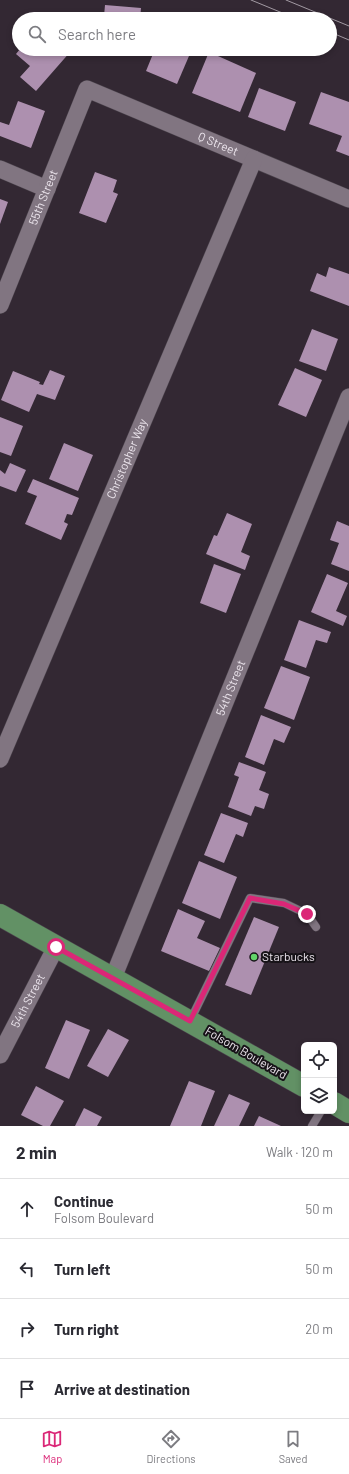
<!DOCTYPE html>
<html lang="en">
<head>
<meta charset="utf-8">
<style>
  :root { --surface:#fff; --page:#f7f7f7; --text:#2b2b33; --muted:#7c7c81; --line:#e1e1e2; --accent:#db2777 }
  body { margin:0; font-family:Barlow,sans-serif; background:var(--page); color:var(--text) }
  .controls { position:absolute; right:12px; bottom:12px; display:grid; overflow:hidden; border-radius:6px; box-shadow:0 2px 6px #0003 }
  .controls button { width:36px; height:36px; display:grid; place-items:center; padding:0; border:0; border-bottom:1px solid var(--line); background:var(--surface); color:var(--text); font:20px sans-serif }
  .stop { position:absolute; width:12px; height:12px; margin:-9px; border:3px solid #db2777; border-radius:50%; background:#fff }
  .stop.end { background:#db2777; border-color:#fff; box-shadow:0 1px 4px #0008 }
  .list { margin:0; padding:0; list-style:none }
  h2 { display:flex; justify-content:space-between; align-items:center; height:52px; margin:0; padding:0 16px; font-size:17px }
  h2 small { font-size:13px; font-weight:400; color:var(--muted) }
  .list li { display:grid; grid-template-columns:26px 1fr auto; gap:12px; align-items:center; box-sizing:border-box; height:60px; padding:0 16px; border-top:1px solid var(--line) }
  .list b { display:block; font-size:15px; white-space:nowrap }
  .list p { margin:0; font-size:13px; white-space:nowrap; color:var(--muted) }
  .list em { font-size:13px; font-style:normal; color:var(--muted) }
  .icon { flex:none; width:22px; height:22px; fill:none; stroke:currentColor; stroke-width:2; stroke-linecap:round; stroke-linejoin:round }
  .map { position:relative; flex:none; width:349px; height:1126px; overflow:hidden }
  .search { position:absolute; background:var(--surface); box-shadow:0 2px 6px #0003; left:12px; right:12px; top:12px; height:44px; display:flex; align-items:center; gap:10px; box-sizing:border-box; padding:0 14px; border-radius:22px; color:var(--muted); font-size:15px }
  .sheet { height:292px; background:var(--surface) }
  nav { display:flex; justify-content:space-around; align-items:center; box-sizing:border-box; height:56px; border-top:1px solid var(--line); background:var(--surface); font-size:11px; color:var(--muted) }
  nav a { display:grid; justify-items:center; gap:2px }
  nav .on { color:var(--accent) }
  .map>svg:first-child { display:block }
</style>
</head>
<body>
<div class="map">
<svg width="349" height="1126" viewBox="0 0 349 1126">
  <rect width="100%" height="100%" fill="#332833"/>
  <g fill="#ad90af">
    <path d="M105,5l36,3 -1,11h-44v-4l8,1z"/>
    <path d="M20,49h49l2,2 -35,40 -16,-14 10,-11 -14,-12z"/>
    <path d="M155,49h37l-15,35 -31,-13z"/>
    <path d="M209,52l47,21 -16,39 -48,-19z"/>
    <path d="M259,88l37,14 -11,29 -37,-14z"/>
    <path d="M321,92l28,10v54l-13,-5 6,-15 -33,-12z"/>
    <path d="M18,101l27,10 -14,37 -31,-12v-14l9,3z"/>
    <path d="M95,172l22,8 -4,12 5,2 -12,29 -27,-10z"/>
    <path d="M0,199l8,3 -8,22z"/>
    <path d="M329,267l20,7v32l-39,-15 7,-18 9,4z"/>
    <path d="M312,329l26,10 -12,32 -27,-10z"/>
    <path d="M295,368l27,12 -16,37 -28,-12z"/>
    <path d="M50,370l15,6 -10,24 -18,-6 -8,18 -28,-12 12,-29 27,11 -1,2 4,1z"/>
    <path d="M0,417l23,9 -12,30 -11,-4z"/>
    <path d="M64,443l29,12 -15,36 -29,-12z"/>
    <path d="M10,463l16,7 -10,22 -16,-6v-16l5,4z"/>
    <path d="M33,479l46,19 -7,17 -5,-1 -3,8 4,2 -7,16 -36,-16 12,-28 -10,-4z"/>
    <path d="M227,513l25,11 -11,28 9,4 -5,14 -39,-16 8,-19 3,1z"/>
    <path d="M337,521l12,5v45l-18,-7 8,-21 -9,-3z"/>
    <path d="M214,564l27,10 -15,39 -26,-10z"/>
    <path d="M327,574l21,9 -12,28 11,5 -4,10 -32,-14z"/>
    <path d="M299,620l32,12 -4,11 -11,-3 -10,28 -22,-8z"/>
    <path d="M281,666l29,11 -16,43 -30,-12z"/>
    <path d="M261,715l30,12 -7,16 -10,-4 -10,26 -19,-8z"/>
    <path d="M239,762l27,10 -7,18 10,4 -5,15 -9,-3 -4,10 -23,-9 11,-30 -5,-2z"/>
    <path d="M221,813l27,10 -5,14 -7,-3 -12,29 -20,-8z"/>
    <path d="M199,861l38,16 -17,42 -38,-16z"/>
    <path d="M178,909l27,12 -8,17 23,10 -11,23 -48,-20z"/>
    <path d="M254,917l25,10 -28,68 -26,-10z"/>
    <path d="M66,1020l24,10 -21,49 -24,-11z"/>
    <path d="M108,1029l21,11 -21,37 -21,-11z"/>
    <path d="M189,1081l26,10 -14,35h-31z"/>
    <path d="M36,1086l28,15 -14,25h-7l-22,-11z"/>
    <path d="M229,1094l21,9 -11,23h-25z"/>
    <path d="M84,1108l18,9 -5,9h-22z"/>
    <path d="M259,1116l22,10h-27z"/>
  </g>
  <g fill="none" stroke-linecap="round" stroke-linejoin="round">
    <defs>
      <g id="lane">
        <path d="M190,1021l60,-123 34,5 23,11 9,13"/>
        <path d="M312,1126l9,-15"/>
      </g>
      <g id="street">
        <path d="M0,169l47,20"/>
        <path id="s1" d="M0,305l87,-216 262,110"/>
        <path id="s2" d="M0,759l254,-600"/>
        <path id="s3" d="M113,978l236,-581"/>
        <path id="s4" d="M0,1055l56,-108"/>
      </g>
      <g id="primary">
        <path d="M0,915l304,171"/>
        <path d="M334,1103l15,9"/>
      </g>
    </defs>
    <use href="#lane" stroke="#4c444d" stroke-width="9"/>
    <use href="#street" stroke="#4c444d" stroke-width="18"/>
    <use href="#primary" stroke="#4c444d" stroke-width="23"/>
    <use href="#lane" stroke="#817581" stroke-width="8"/>
    <use href="#street" stroke="#817581" stroke-width="17"/>
    <use href="#primary" stroke="#629165" stroke-width="22"/>
    <g stroke="#a29aa3" stroke-width="1">
      <path d="M251,0l46,19"/>
      <path d="M286,0l63,26"/>
      <path d="M330,32l19,8"/>
    </g>
  </g>
  <g fill="none" stroke-linecap="round" stroke-linejoin="round">
    <path stroke="#db2777" stroke-width="5" d="M56,947l134,74 60,-123 34,6 23,10"/>
  </g>
  <circle fill="#62d469" stroke="#171318" stroke-width="1.5" cx="254" cy="957" r="4"/>
  <g text-anchor="middle" stroke-width="4" stroke-linejoin="round" paint-order="stroke">
    <g font-size="12" fill="#ebe4ec" stroke="#171318">
      <text dy="4" stroke="none"><textPath href="#s1" startOffset="375">Q Street</textPath></text>
      <text dy="4" stroke="none"><textPath href="#s1" startOffset="116">55th Street</textPath></text>
      <text dy="4" stroke="none"><textPath href="#s2" startOffset="326">Christopher Way</textPath></text>
      <text dy="4" stroke="none"><textPath href="#s3" startOffset="313">54th Street</textPath></text>
      <text dy="4" stroke="none"><textPath href="#s4" startOffset="61">54th Street</textPath></text>
      <text transform="translate(246 1053) rotate(30)" y="4">Folsom Boulevard</text>
    </g>
    <g font-size="12" fill="#ebe4ec" stroke="#171318" text-anchor="start">
      <text x="262" y="961">Starbucks</text>
    </g>
  </g>
</svg>
<div class="controls">
<button><svg class="icon" aria-label="locate" viewBox="0 0 24 24"><circle cx="12" cy="12" r="6"/><path d="M12 2v4M12 18v4M2 12h4M18 12h4"/></svg></button>
<button><svg class="icon" aria-label="layers" viewBox="0 0 24 24"><path d="M12 4l9 5-9 5-9-5zM3 14l9 5 9-5"/></svg></button>
</div>
<div class="stop" style="left:56px;top:947px"></div>
<div class="stop end" style="left:307px;top:914px"></div>
<div class="search"><svg class="icon" aria-label="search" viewBox="0 0 24 24"><circle cx="10" cy="10" r="6"/><path d="M15 15l6 6"/></svg>Search here</div>
</div>
<section class="sheet">
<h2>2 min<small>Walk · 120 m</small></h2>
<ul class="list">
<li><svg class="icon" aria-label="ahead" viewBox="0 0 24 24"><path d="M12 20V5M6 11l6-6 6 6"/></svg><div><b>Continue</b><p>Folsom Boulevard</p></div><em>50 m</em></li>
<li><svg class="icon" aria-label="left" viewBox="0 0 24 24"><path d="M17 20v-9H6M10 6l-5 5 5 5"/></svg><div><b>Turn left</b></div><em>50 m</em></li>
<li><svg class="icon" aria-label="right" viewBox="0 0 24 24"><path d="M7 20v-9h11M14 6l5 5-5 5"/></svg><div><b>Turn right</b></div><em>20 m</em></li>
<li><svg class="icon" aria-label="arrive" viewBox="0 0 24 24"><path d="M6 21V4h12l-3 4 3 4H6"/></svg><div><b>Arrive at destination</b></div></li>
</ul>
</section>
<nav>
<a class="on"><svg class="icon" aria-label="map" viewBox="0 0 24 24"><path d="M3 6l6-2 6 2 6-2v14l-6 2-6-2-6 2zM9 4v14M15 6v14"/></svg>Map</a>
<a><svg class="icon" aria-label="directions" viewBox="0 0 24 24"><path d="M12 3l9 9-9 9-9-9zM9 14v-3h6M13 9l2 2-2 2"/></svg>Directions</a>
<a><svg class="icon" aria-label="saved" viewBox="0 0 24 24"><path d="M7 4h10v16l-5-4-5 4z"/></svg>Saved</a>
</nav>
</body>
</html>
